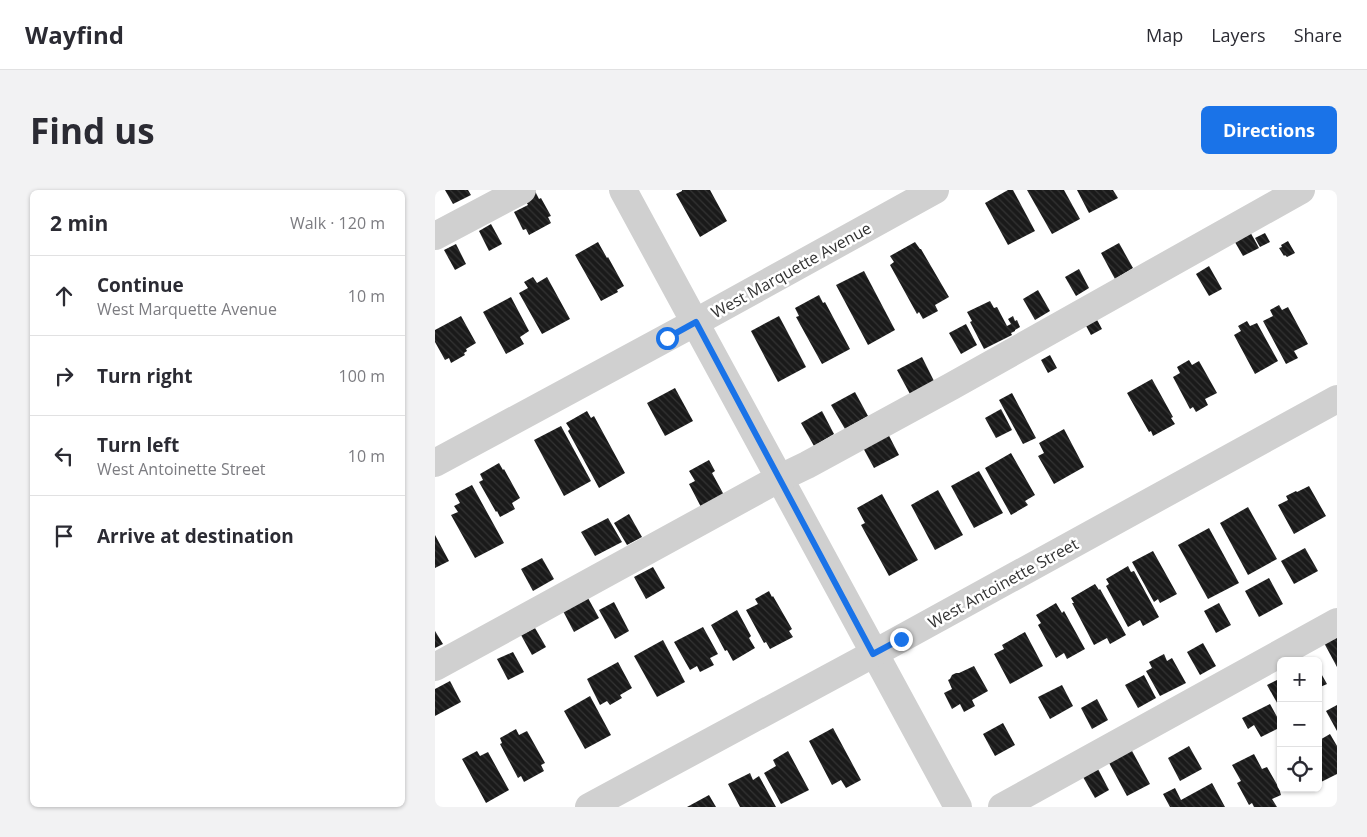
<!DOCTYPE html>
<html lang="en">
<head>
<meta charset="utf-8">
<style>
  :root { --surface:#fff; --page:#f2f2f3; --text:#2b2b33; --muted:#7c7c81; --line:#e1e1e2; --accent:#1a73e8 }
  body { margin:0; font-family:"Open Sans",sans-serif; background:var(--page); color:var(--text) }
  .controls { position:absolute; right:15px; bottom:15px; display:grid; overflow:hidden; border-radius:8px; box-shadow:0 1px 4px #0004 }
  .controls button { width:45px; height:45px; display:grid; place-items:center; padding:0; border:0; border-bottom:1px solid var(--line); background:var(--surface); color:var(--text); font:25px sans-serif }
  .stop { position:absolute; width:15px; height:15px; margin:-11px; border:4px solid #1a73e8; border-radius:50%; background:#fff }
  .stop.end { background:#1a73e8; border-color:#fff; box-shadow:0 1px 5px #0008 }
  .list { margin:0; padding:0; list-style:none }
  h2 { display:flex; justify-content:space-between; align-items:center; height:65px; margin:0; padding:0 20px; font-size:21px }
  h2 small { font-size:16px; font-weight:400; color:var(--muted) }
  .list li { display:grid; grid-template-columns:32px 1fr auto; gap:15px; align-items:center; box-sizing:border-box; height:80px; padding:0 20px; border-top:1px solid var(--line) }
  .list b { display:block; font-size:19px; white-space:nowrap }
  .list p { margin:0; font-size:16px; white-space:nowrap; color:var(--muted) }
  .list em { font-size:16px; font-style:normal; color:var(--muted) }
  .icon { flex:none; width:28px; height:28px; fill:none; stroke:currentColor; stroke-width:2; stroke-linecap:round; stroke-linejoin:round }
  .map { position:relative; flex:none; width:902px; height:617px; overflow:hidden; border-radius:8px }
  header { display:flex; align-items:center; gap:30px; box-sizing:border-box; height:70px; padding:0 25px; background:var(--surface); border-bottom:1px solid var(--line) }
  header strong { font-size:24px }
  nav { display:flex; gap:28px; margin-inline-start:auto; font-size:18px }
  .intro { display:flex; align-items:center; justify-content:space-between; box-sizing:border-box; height:120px; padding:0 30px }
  h1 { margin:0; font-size:35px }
  .button { padding:12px 22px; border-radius:8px; background:var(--accent); color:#fff; font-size:18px; font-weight:700 }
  main { display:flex; gap:30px; padding:0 30px }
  aside { flex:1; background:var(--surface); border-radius:8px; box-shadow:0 1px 4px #0004 }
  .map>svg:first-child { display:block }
</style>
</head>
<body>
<header>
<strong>Wayfind</strong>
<nav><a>Map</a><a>Layers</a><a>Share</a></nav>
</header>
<div class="intro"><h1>Find us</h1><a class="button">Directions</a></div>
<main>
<aside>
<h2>2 min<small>Walk · 120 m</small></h2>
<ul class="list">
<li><svg class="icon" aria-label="ahead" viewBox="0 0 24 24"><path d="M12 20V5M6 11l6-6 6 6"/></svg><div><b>Continue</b><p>West Marquette Avenue</p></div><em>10 m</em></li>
<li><svg class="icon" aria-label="right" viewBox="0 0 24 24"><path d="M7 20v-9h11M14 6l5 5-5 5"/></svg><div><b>Turn right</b></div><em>100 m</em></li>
<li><svg class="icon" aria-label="left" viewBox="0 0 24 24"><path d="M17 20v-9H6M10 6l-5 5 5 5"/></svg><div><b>Turn left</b><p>West Antoinette Street</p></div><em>10 m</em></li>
<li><svg class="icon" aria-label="arrive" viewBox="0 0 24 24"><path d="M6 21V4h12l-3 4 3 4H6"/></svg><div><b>Arrive at destination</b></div></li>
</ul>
</aside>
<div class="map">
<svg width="902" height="617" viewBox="0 0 902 617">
  <defs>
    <pattern id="building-back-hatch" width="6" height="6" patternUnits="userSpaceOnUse" patternTransform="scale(1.25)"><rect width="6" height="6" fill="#1a1a1a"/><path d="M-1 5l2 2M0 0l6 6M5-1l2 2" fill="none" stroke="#333"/></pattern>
  </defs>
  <rect width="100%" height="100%" fill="#fff"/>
  <g fill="url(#building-back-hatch)">
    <path d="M10,0h23l3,5 -18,9z"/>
    <path d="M247,0h28l17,31 -27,16 -24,-43 6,-3z"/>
    <path d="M573,0h5l22,41 -27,14 -23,-42z"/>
    <path d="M592,0h37l16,29 -28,15z"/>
    <path d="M642,0h36l5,8 -29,15z"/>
    <path d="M100,1l4,8 2,-1 10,18 -3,1 3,6 -22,12 -3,-6 -3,1 -9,-18 14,-7 -4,-7z"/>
    <path d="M56,34l11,20 -13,7 -10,-20z"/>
    <path d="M813,38l11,20 -16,8 -11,-19z"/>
    <path d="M830,43l5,9 -10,5 -5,-9z"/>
    <path d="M853,51l7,12 -8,4 -2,-2 -1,1 -5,-8 3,-1 -1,-2z"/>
    <path d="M163,52l9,16 1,-1 16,29 -7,4 1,2 -17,9 -26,-46z"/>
    <path d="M480,52l5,7h1l28,48 -14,8 3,6 -15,8 -4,-7 -2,2 -27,-49 4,-3 -4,-6z"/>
    <path d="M684,53l14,25 -18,11 -14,-26z"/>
    <path d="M21,54l10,20 -11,6 -11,-20z"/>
    <path d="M774,76l13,23 -13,7 -13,-22z"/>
    <path d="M644,79l10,19 -13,8 -11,-19z"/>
    <path d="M429,81l31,59 -27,15 -32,-60z"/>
    <path d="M98,87l4,6 10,-6 23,42 -28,15 -23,-41 9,-5 -4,-6z"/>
    <path d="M603,100l12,21 -15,9 -12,-21z"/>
    <path d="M384,105l4,8 2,-1 25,47 -28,15 -26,-47 3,-1 -4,-8z"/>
    <path d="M76,107l18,34 -9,6 4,7 -18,10 -23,-42z"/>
    <path d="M555,111l4,7 3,-1 10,19 4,-2 -3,-5 5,-3 2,5 2,-1 3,7 -5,3v1l-4,2 1,2 -28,14 -14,-27 2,-1 -5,-9z"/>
    <path d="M844,115l3,5 6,-3 20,37 -14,7 4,7 -12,6 -23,-43 10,-5 -3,-6z"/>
    <path d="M26,126l15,27 -10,6 1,2 -3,2 1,2 -14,8 -2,-5 -4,2 -10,-18v-12z"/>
    <path d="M344,126l27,51 -28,15 -27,-51z"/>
    <path d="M661,128l6,11 -11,6 -6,-11z"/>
    <path d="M812,131l3,5 7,-3 21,38 -23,13 -21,-39 7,-4 -3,-5z"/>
    <path d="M531,134l11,21 -16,9 -12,-21z"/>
    <path d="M615,165l7,13 -9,5 -7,-13z"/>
    <path d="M487,167l12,24 -24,13 -13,-24z"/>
    <path d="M754,170l3,5 7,-4 18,32 -12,6 3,6 -12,7 -3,-5 -3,2 -17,-32 7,-4 -3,-6z"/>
    <path d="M717,189l21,38 -2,1 4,6 -22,12 -2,-5 -2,1 -22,-39z"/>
    <path d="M240,198l18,33 -28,15 -18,-33z"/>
    <path d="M420,202l13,24 -23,13 -14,-24z"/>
    <path d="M577,203l24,45 -13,6 -24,-44z"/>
    <path d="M566,219l11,21 -16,8 -11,-20z"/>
    <path d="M152,221l4,7 3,-2 31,57 -26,15 -31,-57 2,-2 -4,-6z"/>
    <path d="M387,221l12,23 -20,12 -13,-23z"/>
    <path d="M126,236l30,55 -27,15 -30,-56z"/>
    <path d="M629,239l20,38 -30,17 -16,-28 6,-3 -5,-10z"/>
    <path d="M451,240l13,25 -25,13 -13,-24z"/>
    <path d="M576,263l24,42 -10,6 3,4 -17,10 -26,-47z"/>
    <path d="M274,270l6,11 -3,2 12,22 -23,12 -12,-23 6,-3 -6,-10z"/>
    <path d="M64,273l4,7 1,-1 16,29 -8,5 3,6 -15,8 -3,-6 -1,1 -17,-30 4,-2 -3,-6z"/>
    <path d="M544,281l24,42 -29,15 -23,-42z"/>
    <path d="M37,295l32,58 -29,15 -24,-43 7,-3 -4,-6 6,-3 -5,-9z"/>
    <path d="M874,296l17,30 -32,18 -16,-29 10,-5 -2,-4 10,-5 1,1z"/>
    <path d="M503,300l25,45 -28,15 -24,-45z"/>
    <path d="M447,304l36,66 -29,16 -28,-51 4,-2 -8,-15z"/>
    <path d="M813,317l29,52 -29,16 -28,-52z"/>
    <path d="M194,324l13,23 -15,8 -13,-22z"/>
    <path d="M173,328l14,24 -27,14 -14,-24z"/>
    <path d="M774,338l30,55 -31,16 -30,-54z"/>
    <path d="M0,345l14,26 -14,7z"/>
    <path d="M870,358l13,23 -24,13 -13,-23z"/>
    <path d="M718,361l24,43 -17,9 -2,-4 -4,3 -22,-40z"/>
    <path d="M107,368l12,21 -21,12 -12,-22z"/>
    <path d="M693,376l3,6 3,-1 25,46 -16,9 -3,-6 -12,7 -22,-41 3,-2 -3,-5z"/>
    <path d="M218,377l12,21 -19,11 -12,-22z"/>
    <path d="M834,388l14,26 -24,13 -14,-26z"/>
    <path d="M660,394l4,6 1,-1 26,46 -16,9 -3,-6 -13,7 -22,-42h2l-3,-5z"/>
    <path d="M334,401l3,6 1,-1 19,33 -3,2 4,6 -23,12 -4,-7 -2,1 -18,-33 12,-6 -3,-5z"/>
    <path d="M153,408l11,20 -25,14 -11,-21z"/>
    <path d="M179,412l15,29 -14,8 -16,-29z"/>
    <path d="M621,413l6,10 2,-2 21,38 -18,10 -3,-6 -8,5 -18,-33 3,-2 -5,-8z"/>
    <path d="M784,413l12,22 -15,8 -12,-22z"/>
    <path d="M302,420l14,26 -2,2 6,10 -22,13 -6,-11 -2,1 -14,-26z"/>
    <path d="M268,437l15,27 -8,4 4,7 -14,7 -3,-6 -7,4 -16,-28z"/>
    <path d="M100,438l11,19 -14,8 -11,-20z"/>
    <path d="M0,441l8,13 -8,4z"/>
    <path d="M590,442l18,34 -33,18 -16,-30 10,-5 -2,-4z"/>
    <path d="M902,444v33l-14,-26z"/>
    <path d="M228,450l22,42 -28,15 -23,-41z"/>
    <path d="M768,453l13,23 -16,9 -13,-23z"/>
    <path d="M78,462l11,20 -16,8 -11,-21z"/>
    <path d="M729,464l3,7 5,-3 14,25 -26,13 -14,-25 6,-3 -3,-6z"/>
    <path d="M183,472l14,26 -12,7 2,3 -12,7 -3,-4 -7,4 -13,-26z"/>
    <path d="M539,476l14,25 -16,9 3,6 -11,6 -4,-8 -8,5 -8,-16 8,-4 -4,-9 2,-1 2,-4 4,-2h3z"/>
    <path d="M883,478l9,16 -9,4z"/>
    <path d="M709,485l12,23 -18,10 -13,-23z"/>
    <path d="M846,488v32l-14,-25z"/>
    <path d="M15,491l11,21 -26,14v-27z"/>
    <path d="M627,495l11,21 -23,13 -12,-22z"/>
    <path d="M155,506l21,39 -26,14 -21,-38z"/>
    <path d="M662,509l11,21 -16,9 -11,-21z"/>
    <path d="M835,514l11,20v3l-20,10 -7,-12 -6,4 -6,-11z"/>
    <path d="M902,515v26l-11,-20z"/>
    <path d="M568,533l12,22 -20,11 -12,-22z"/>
    <path d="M398,538l28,52 -15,8 -5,-8 -9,5 -23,-44z"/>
    <path d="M81,539l3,6 8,-4 18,32 -4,2 3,6 -20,11 -3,-6 -3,2 -18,-34 2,-1 -2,-5z"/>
    <path d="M895,544l7,12v28l-16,8 -3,-5v-36z"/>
    <path d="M754,556l13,23 -22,12 -12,-23z"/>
    <path d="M696,559l19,35 -23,12 -19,-35z"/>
    <path d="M42,561l3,5 8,-4 21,38 -23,13 -24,-44z"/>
    <path d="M353,561l21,39 -28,14 -17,-31 12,-7 -3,-6z"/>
    <path d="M819,564l8,15 5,-2 12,21 2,7 -9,4 5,8h-23l-2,-4 -3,2 -12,-22 4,-2 -9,-16z"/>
    <path d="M663,579l11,21 -14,8 -12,-21z"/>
    <path d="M315,583l3,7 6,-4 17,31h-36l-12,-23z"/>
    <path d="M777,593l13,24h-55l-7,-13 12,-6 6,12z"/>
    <path d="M274,605l7,12h-29z"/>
  </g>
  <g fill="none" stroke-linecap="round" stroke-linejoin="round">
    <g stroke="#d0d0d0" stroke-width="28">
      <path d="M188,0c113,205 222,412 335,617"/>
      <path d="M0,46l87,-46"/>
      <path d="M0,273l261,-141 239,-132"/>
      <path d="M0,477l345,-189 27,-13 145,-79 349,-196"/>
      <path d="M154,617l284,-153 464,-255"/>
      <path d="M567,617l335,-185"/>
    </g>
  </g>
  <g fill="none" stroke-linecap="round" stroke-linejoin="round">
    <path stroke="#1a73e8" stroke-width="6" d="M232,148l29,-16 177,332 28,-15"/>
  </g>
  <g text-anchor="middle" stroke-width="5" stroke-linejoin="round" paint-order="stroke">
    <g font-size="16" fill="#333" stroke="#fff">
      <text transform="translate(356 80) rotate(-29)" y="6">West Marquette Avenue</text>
      <text transform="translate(568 393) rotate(-29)" y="6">West Antoinette Street</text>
    </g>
  </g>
</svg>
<div class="controls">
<button>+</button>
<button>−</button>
<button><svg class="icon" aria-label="locate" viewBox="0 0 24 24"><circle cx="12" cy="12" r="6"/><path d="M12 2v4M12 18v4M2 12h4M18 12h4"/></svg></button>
</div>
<div class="stop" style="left:232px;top:148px"></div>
<div class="stop end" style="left:466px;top:449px"></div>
</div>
</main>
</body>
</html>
